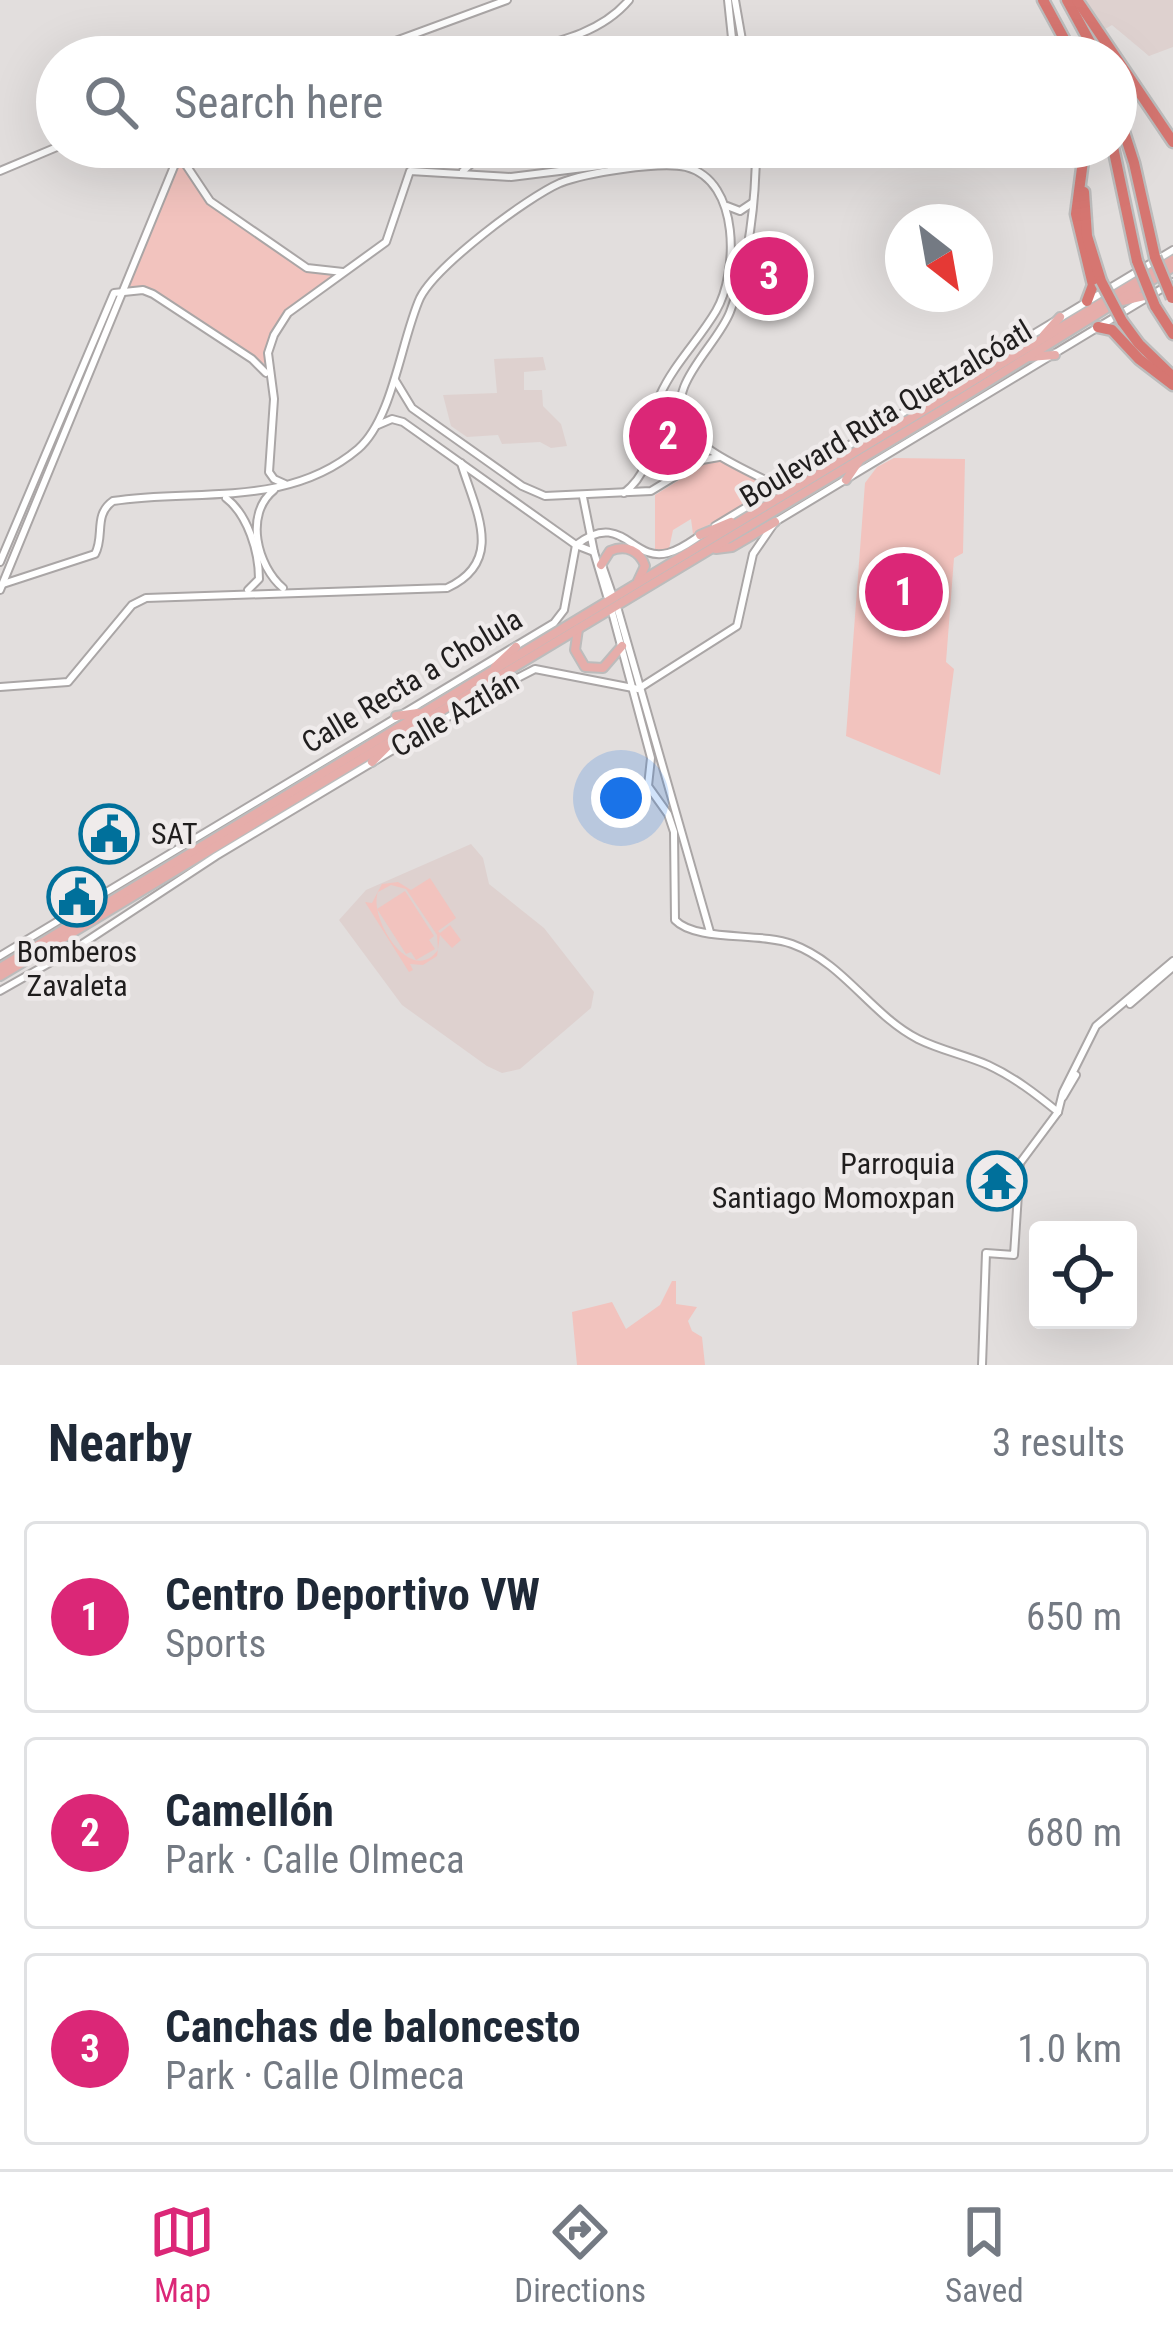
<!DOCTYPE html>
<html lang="en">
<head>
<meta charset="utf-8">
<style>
  :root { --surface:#fff; --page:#f6f6f7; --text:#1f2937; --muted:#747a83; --line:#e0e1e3; --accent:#db2777 }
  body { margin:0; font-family:"Roboto Condensed",sans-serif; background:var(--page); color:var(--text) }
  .controls { position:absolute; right:36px; bottom:36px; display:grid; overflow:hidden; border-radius:12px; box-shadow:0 12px 48px #0002 }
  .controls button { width:108px; height:108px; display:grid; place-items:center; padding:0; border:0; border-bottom:3px solid var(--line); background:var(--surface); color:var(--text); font:60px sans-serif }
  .compass { position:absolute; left:885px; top:204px; width:108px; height:108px; border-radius:50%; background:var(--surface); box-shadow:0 12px 48px #0002; rotate:149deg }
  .you { position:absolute; left:621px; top:798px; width:42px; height:42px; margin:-30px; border:9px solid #fff; border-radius:50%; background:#1a73e8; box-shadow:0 0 0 18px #1a73e833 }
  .badge { display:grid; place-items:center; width:78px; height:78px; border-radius:50%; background:var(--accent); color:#fff; font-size:39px; font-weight:700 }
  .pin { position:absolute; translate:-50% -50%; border:6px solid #fff; box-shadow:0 3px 12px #0006 }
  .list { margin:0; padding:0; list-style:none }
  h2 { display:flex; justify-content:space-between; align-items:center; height:156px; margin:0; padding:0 48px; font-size:51px }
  h2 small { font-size:39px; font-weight:400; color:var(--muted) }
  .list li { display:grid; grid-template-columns:78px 1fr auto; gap:36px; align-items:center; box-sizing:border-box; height:192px; margin:0 24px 24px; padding:0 24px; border:3px solid var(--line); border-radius:12px }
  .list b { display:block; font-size:45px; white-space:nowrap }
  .list p { margin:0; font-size:39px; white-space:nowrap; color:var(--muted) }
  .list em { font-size:39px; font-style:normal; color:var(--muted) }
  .icon { flex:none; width:66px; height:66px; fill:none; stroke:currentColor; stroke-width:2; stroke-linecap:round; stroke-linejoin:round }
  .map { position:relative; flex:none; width:1173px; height:1365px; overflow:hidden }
  .search { position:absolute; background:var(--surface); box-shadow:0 12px 48px #0002; left:36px; right:36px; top:36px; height:132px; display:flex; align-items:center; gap:30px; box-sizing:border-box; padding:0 42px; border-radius:66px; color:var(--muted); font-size:45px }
  .sheet { height:804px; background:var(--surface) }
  nav { display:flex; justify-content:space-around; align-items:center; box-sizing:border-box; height:168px; border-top:3px solid var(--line); background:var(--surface); font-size:33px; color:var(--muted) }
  nav a { display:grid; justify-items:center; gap:6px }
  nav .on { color:var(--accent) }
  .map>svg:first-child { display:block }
</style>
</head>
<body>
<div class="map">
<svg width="1173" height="1365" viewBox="0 0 1173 1365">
  <rect width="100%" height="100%" fill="#e2dedd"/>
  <g fill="#ded1cf">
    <path d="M1082,0h91v47l-24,9 -37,-31 -7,4z"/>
    <path d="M543,357l3,13 -22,2v18h18l1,16 18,18 6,22 -16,2 -11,-6 -38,2 -4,-9 -31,2 -16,-11 -8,-31 54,-2 -3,-34z"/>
    <path d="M471,844l12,14 6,26 55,44 50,64 -3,16 -71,61 -18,4 -15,-7 -85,-61 -63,-85 27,-30z"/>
  </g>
  <g fill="#f2c3be" fill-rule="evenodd">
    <path d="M179,154l26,42 102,72 39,4c-36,24 -81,42 -81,92l-29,-17 1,-4 -102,-56 -14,7z"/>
    <path d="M668,399c21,15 20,56 -2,68l-12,-8 -1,-7 5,-43 2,-7z"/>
    <path d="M894,458l71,1 -2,94 -9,5 -8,104 8,7 -14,106 -94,-39 19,-253 12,-16z"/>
    <path d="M720,461l51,27 -78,46 -2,-15 -18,11 -4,19 -14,2v-56l50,-31z"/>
    <path d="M430,878l26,40 -18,13 2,2 10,-8 11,15 -9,8 -12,-13 -3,21 -14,9 -13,-1 3,6 -4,2 -44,-70 7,1 10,-19 16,-2 13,8zM391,885l15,4 31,46 1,15c-27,37 -70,-32 -60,-58z"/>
    <path d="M405,891l29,45 -5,4 6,9 -19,11 -5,-8 -5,2 -29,-45z"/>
    <path d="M672,1281h4v23l21,3 -9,14 4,10 10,6 3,28h-128l-5,-53 40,-10 14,27 34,-24z"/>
  </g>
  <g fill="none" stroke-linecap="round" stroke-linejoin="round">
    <defs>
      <g id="secondary">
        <path d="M735,0l10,57"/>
        <path d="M352,57l155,-57"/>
        <path d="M498,57c46,-13 99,-19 131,-57"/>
        <path d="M728,57l4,-19 -4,-38"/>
        <path d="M678,147l8,18"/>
        <path d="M756,147c0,52 -7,116 -26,165 -14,36 -67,74 -44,115 13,24 69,47 93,60"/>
        <path d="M180,156l30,45 97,67 36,4"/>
        <path d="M0,171l57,-24"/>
        <path d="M463,171l10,-9 5,-15"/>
        <path d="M727,206l13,5 12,-8"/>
        <path d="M395,380l17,28 110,78 23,10 106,-5 51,-31 17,-3"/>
        <path d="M378,425l14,-6 11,3 173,123 18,7"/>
        <path d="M650,459l14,10c24,-6 21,-20 19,-41"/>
        <path d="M285,484l-11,-5 -5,-7 5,-73 -6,-46 6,-18 14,-22 98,-71 24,-71 101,6 113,-14 35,-16"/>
        <path d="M274,490c-30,24 -17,76 9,98"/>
        <path d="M583,497l11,55 13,44"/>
        <path d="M226,498c22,17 33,54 33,81l-11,11"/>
        <path d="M715,526l458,-276"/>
        <path d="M0,562l114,-269 29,-3 10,4 99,65 14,14"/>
        <path d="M602,565l10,29"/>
        <path d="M3,584l92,-30c10,-18 -2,-39 18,-53 83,-13 174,8 245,-52 35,-30 43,-109 62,-151 16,-32 106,-100 140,-115 25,-10 100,-22 126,-16 55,14 52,106 30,144 -17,29 -42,53 -56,84 -18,38 1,68 -36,98"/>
        <path d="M0,590l182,-443"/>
        <path d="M618,610l92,322"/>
        <path d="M612,612l39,146 -3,28 20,28 6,18 1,88c21,22 85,12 117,24 52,19 78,70 126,95 22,11 47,16 70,26 26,12 48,29 70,47"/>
        <path d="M0,687l68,-5 64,-77 14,-7 301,-10c59,-27 28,-78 14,-125"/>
        <path d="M484,695l51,-26 103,20 99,-63 16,-72 22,-32 398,-240"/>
        <path d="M0,956l554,-333 10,-13 12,-65c47,-36 55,18 92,8 13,-3 25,-13 36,-20"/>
        <path d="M0,991l76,-43 140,-92 257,-154"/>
        <path d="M1130,1004l43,-37"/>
        <path d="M1063,1097l13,-22"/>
        <path d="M982,1365l4,-112 28,2 6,-92 38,-51 5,-20 33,-66 77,-65"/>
      </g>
      <g id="primary">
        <path d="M1122,301l31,-7"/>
        <path d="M1044,335l16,-18"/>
        <path d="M1029,357l26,-2"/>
        <path d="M885,423l20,-2"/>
        <path d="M846,480l13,-19"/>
        <path d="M700,535l31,-13"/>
        <path d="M716,549l16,-2 43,-25"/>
        <path d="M601,565l9,-14c16,-7 30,0 35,15l-7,15"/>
        <path d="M578,629l-3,21 10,17 18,1 19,-22"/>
        <path d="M495,667l21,-20"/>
        <path d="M456,706l30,-12"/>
        <path d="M396,716l22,-3"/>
        <path d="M372,762l16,-16"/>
        <path d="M0,968l1173,-708"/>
        <path d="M0,976l944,-567 229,-142"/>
      </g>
      <g id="highway">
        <path d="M1043,0l31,57"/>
        <path d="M1067,0l31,57"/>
        <path d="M1077,0l96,142"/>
        <path d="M1116,107l18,56 21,94"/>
        <path d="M1113,147l24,114"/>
        <path d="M1084,153l-8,61 17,71 -6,16"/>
        <path d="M1084,192l3,44 14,45"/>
        <path d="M1155,306l18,28"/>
        <path d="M1122,321l17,23 34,33"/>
        <path d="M1098,327l14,3 27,29 34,26"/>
      </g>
    </defs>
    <use href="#secondary" stroke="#aaa6a6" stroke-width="10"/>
    <use href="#primary" stroke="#bcbcbc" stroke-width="12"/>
    <use href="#highway" stroke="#bcbcbc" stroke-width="15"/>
    <use href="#secondary" stroke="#fff" stroke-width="6"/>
    <use href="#primary" stroke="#e6adaa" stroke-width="8"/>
    <use href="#highway" stroke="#d67671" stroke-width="10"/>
    <defs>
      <g id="highway-bridge">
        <path d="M1155,257l17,41"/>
        <path d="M1137,261l18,45"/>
        <path d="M1101,281l21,40"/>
      </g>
    </defs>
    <use href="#highway-bridge" stroke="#bcbcbc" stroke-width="15" stroke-linecap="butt"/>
    <use href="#highway-bridge" stroke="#d67671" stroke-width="10"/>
  </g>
  <defs>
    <symbol id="civic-ring" viewBox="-11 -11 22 22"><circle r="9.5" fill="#efebeb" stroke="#00709b" stroke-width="1.5"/><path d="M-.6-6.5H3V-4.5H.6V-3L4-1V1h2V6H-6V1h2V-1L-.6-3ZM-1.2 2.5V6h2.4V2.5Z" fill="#00709b"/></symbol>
    <symbol id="temple-ring" viewBox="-11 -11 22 22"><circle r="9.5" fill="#efebeb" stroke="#00709b" stroke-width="1.5"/><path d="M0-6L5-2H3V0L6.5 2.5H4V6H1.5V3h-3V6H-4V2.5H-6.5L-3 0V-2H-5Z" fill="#00709b"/></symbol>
  </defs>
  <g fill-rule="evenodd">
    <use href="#civic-ring" x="76" y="801" width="66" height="66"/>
    <use href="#civic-ring" x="44" y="864" width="66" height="66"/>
    <use href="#temple-ring" x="964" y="1148" width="66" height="66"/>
  </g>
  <g text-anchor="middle" stroke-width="9" stroke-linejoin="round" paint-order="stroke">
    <g font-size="30" fill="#201e1e" stroke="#efebeb">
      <text transform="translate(886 414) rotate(-31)" y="10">Boulevard Ruta Quetzalcóatl</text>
      <text transform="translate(412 681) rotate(-31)" y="10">Calle Recta a Cholula</text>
      <text transform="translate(455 714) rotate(-30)" y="10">Calle Aztlán</text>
    </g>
    <g font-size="30" fill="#201e1e" stroke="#efebeb" text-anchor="start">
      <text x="151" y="844">SAT</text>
      <text x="77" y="962" text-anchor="middle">Bomberos<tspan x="77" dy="34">Zavaleta</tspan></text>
      <text x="955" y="1174" text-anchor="end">Parroquia<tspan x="955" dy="34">Santiago Momoxpan</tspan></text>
    </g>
  </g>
</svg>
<div class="controls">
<button><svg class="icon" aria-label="locate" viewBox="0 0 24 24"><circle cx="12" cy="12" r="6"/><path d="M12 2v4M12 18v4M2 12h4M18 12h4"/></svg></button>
</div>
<svg class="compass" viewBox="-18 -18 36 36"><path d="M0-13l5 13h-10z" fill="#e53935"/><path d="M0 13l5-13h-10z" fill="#747a83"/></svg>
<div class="you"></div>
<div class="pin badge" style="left:904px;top:592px">1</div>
<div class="pin badge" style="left:668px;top:436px">2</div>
<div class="pin badge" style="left:769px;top:276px">3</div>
<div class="search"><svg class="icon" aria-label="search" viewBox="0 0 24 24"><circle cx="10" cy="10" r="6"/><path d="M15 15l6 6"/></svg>Search here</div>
</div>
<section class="sheet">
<h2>Nearby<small>3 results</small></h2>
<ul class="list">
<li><span class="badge">1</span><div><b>Centro Deportivo VW</b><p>Sports</p></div><em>650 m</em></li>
<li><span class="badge">2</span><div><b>Camellón</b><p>Park · Calle Olmeca</p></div><em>680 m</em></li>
<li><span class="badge">3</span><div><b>Canchas de baloncesto</b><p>Park · Calle Olmeca</p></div><em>1.0 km</em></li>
</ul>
</section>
<nav>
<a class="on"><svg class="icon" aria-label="map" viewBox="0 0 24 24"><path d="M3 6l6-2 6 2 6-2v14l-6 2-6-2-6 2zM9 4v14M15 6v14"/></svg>Map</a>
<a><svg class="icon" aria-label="directions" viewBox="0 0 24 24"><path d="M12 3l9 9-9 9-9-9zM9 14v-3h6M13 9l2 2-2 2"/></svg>Directions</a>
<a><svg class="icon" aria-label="saved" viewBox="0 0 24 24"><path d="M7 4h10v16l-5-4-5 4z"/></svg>Saved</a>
</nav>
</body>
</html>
